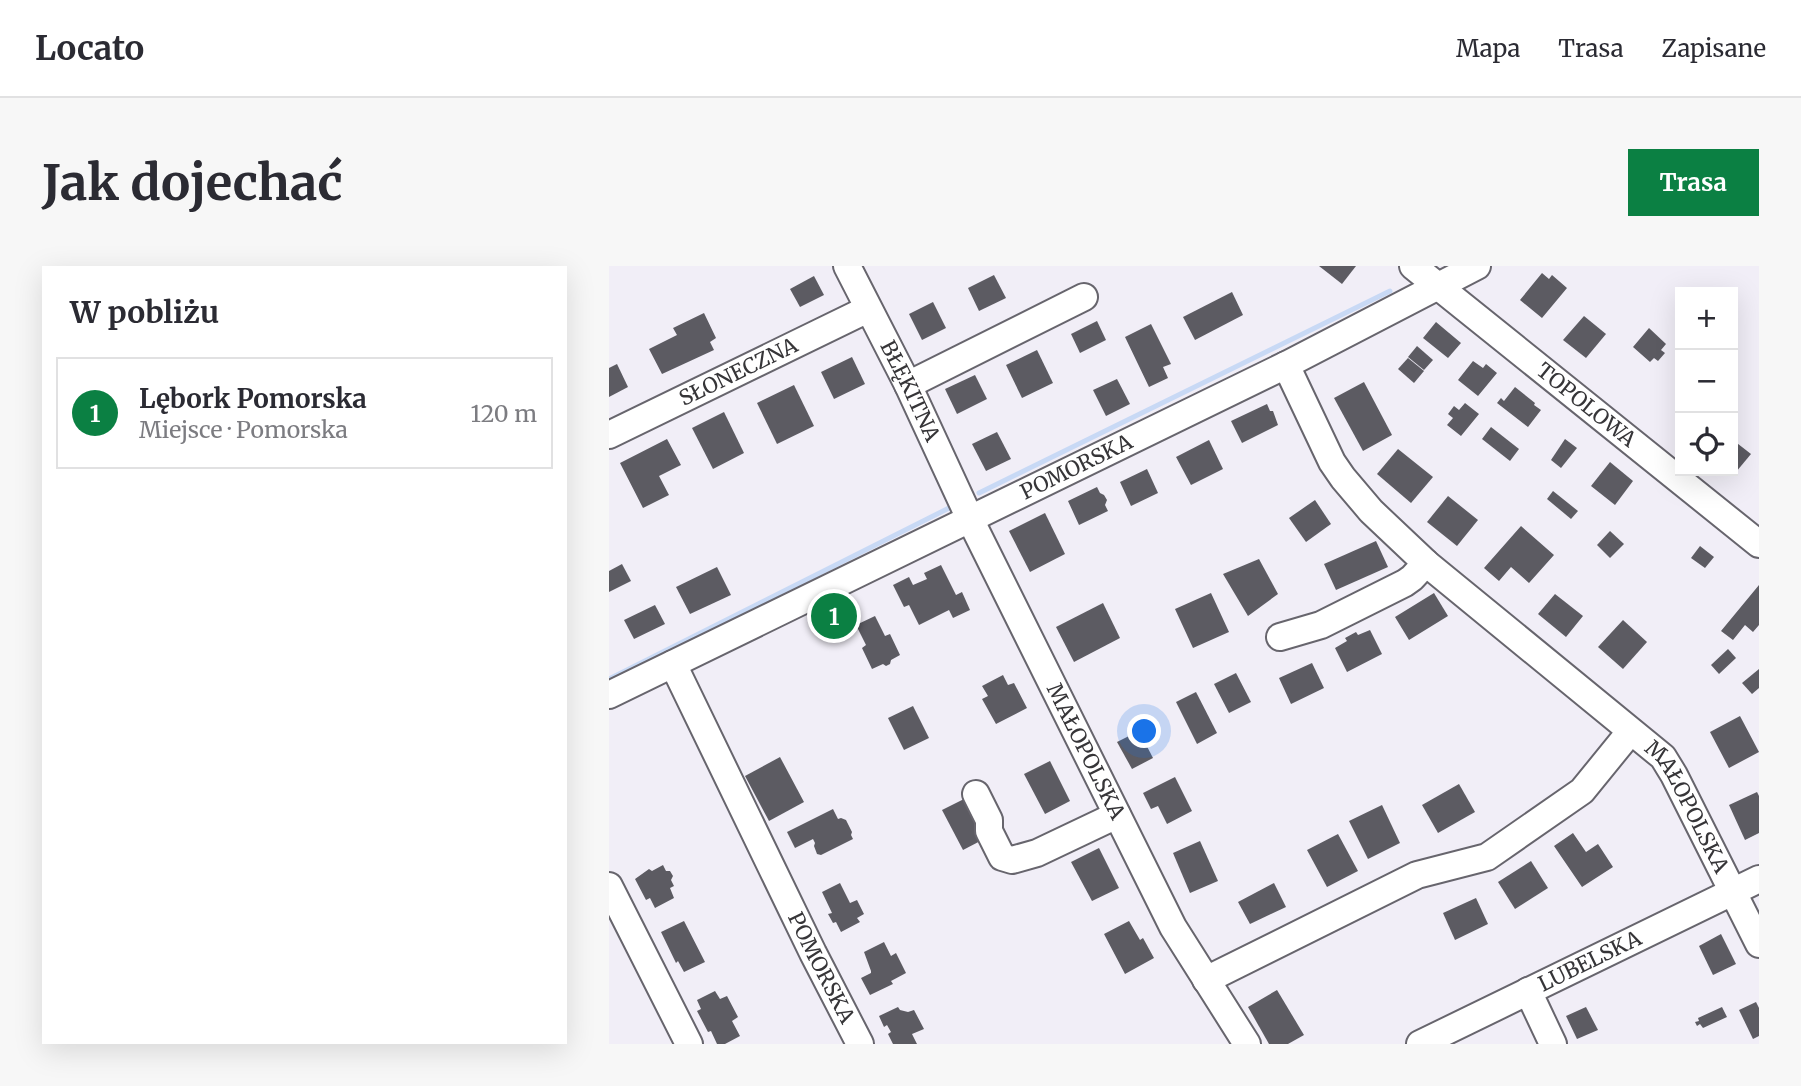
<!DOCTYPE html>
<html lang="pl">
<head>
<meta charset="utf-8">
<style>
  :root { --surface:#fff; --page:#f7f7f7; --text:#2b2b33; --muted:#7c7c81; --line:#e1e1e2; --accent:#0b8043 }
  body { margin:0; font-family:Merriweather,serif; background:var(--page); color:var(--text) }
  .controls { position:absolute; right:21px; top:21px; display:grid; overflow:hidden; border-radius:0px; box-shadow:0 7px 28px #0002 }
  .controls button { width:63px; height:63px; display:grid; place-items:center; padding:0; border:0; border-bottom:2px solid var(--line); background:var(--surface); color:var(--text); font:35px sans-serif }
  .you { position:absolute; left:536px; top:466px; width:24px; height:24px; margin:-18px; border:5px solid #fff; border-radius:50%; background:#1a73e8; box-shadow:0 0 0 10px #1a73e833 }
  .badge { display:grid; place-items:center; width:46px; height:46px; border-radius:50%; background:var(--accent); color:#fff; font-size:23px; font-weight:700 }
  .pin { position:absolute; translate:-50% -50%; border:4px solid #fff; box-shadow:0 2px 7px #0006 }
  .list { margin:0; padding:0; list-style:none }
  h2 { display:flex; justify-content:space-between; align-items:center; height:91px; margin:0; padding:0 28px; font-size:30px }
  h2 small { font-size:23px; font-weight:400; color:var(--muted) }
  .list li { display:grid; grid-template-columns:46px 1fr auto; gap:21px; align-items:center; box-sizing:border-box; height:112px; margin:0 14px 14px; padding:0 14px; border:2px solid var(--line); border-radius:0px }
  .list b { display:block; font-size:26px; white-space:nowrap }
  .list p { margin:0; font-size:23px; white-space:nowrap; color:var(--muted) }
  .list em { font-size:23px; font-style:normal; color:var(--muted) }
  .icon { flex:none; width:38px; height:38px; fill:none; stroke:currentColor; stroke-width:2; stroke-linecap:round; stroke-linejoin:round }
  .map { position:relative; flex:none; width:1150px; height:778px; overflow:hidden; border-radius:0px }
  header { display:flex; align-items:center; gap:42px; box-sizing:border-box; height:98px; padding:0 35px; background:var(--surface); border-bottom:2px solid var(--line) }
  header strong { font-size:33px }
  nav { display:flex; gap:38px; margin-inline-start:auto; font-size:24px }
  .intro { display:flex; align-items:center; justify-content:space-between; box-sizing:border-box; height:168px; padding:0 42px }
  h1 { margin:0; font-size:49px }
  .button { padding:18px 32px; border-radius:0px; background:var(--accent); color:#fff; font-size:24px; font-weight:700 }
  main { display:flex; gap:42px; padding:0 42px }
  aside { flex:1; background:var(--surface); border-radius:0px; box-shadow:0 7px 28px #0002 }
  .map>svg:first-child { display:block }
</style>
</head>
<body>
<header>
<strong>Locato</strong>
<nav><a>Mapa</a><a>Trasa</a><a>Zapisane</a></nav>
</header>
<div class="intro"><h1>Jak dojechać</h1><a class="button">Trasa</a></div>
<main>
<aside>
<h2>W pobliżu<small></small></h2>
<ul class="list">
<li><span class="badge">1</span><div><b>Lębork Pomorska</b><p>Miejsce · Pomorska</p></div><em>120 m</em></li>
</ul>
</aside>
<div class="map">
<svg width="1150" height="778" viewBox="0 0 1150 778">
  <rect width="100%" height="100%" fill="#f1eef7"/>
  <g fill="none" stroke-linecap="round" stroke-linejoin="round">
    <g stroke="#c8d9f5" stroke-width="5">
      <path d="M370,227l411,-202"/>
      <path d="M0,413l340,-171"/>
    </g>
  </g>
  <g fill="#5c5b62">
    <path d="M710,0h37l-14,18z"/>
    <path d="M933,7l7,6 3,-4 15,13 -25,30 -22,-18z"/>
    <path d="M385,9l12,23 -27,13 -11,-23z"/>
    <path d="M205,10l10,19 -24,12 -10,-18z"/>
    <path d="M623,26l11,23 -48,25 -12,-23z"/>
    <path d="M324,36l13,26 -24,12 -13,-26z"/>
    <path d="M95,47l12,25 -6,4 4,8 -52,24 -13,-25 28,-14 -4,-7z"/>
    <path d="M975,50l22,18 -20,24 -23,-18z"/>
    <path d="M488,55l9,19 -26,13 -9,-19z"/>
    <path d="M827,56l25,21 -13,15 -25,-20z"/>
    <path d="M542,58l20,40 -8,3 5,11 -19,9 -24,-50z"/>
    <path d="M1040,62l17,16 -5,6 4,3 -7,8 -4,-3 -4,4 -17,-15z"/>
    <path d="M808,80l16,14 -9,10 -16,-13z"/>
    <path d="M428,84l16,33 -31,15 -16,-33z"/>
    <path d="M243,91l13,27 -31,15 -13,-27z"/>
    <path d="M799,92l16,13 -10,12 -16,-14z"/>
    <path d="M864,95l10,7 3,-4 11,9 -19,23 -20,-16z"/>
    <path d="M8,98l11,23 -19,10v-29z"/>
    <path d="M366,109l12,24 -30,15 -12,-25z"/>
    <path d="M508,113l13,25 -24,12 -13,-26z"/>
    <path d="M755,116l28,53 -29,16 -29,-53z"/>
    <path d="M185,119l20,41 -37,18 -20,-41z"/>
    <path d="M906,121l20,16 -1,2 7,5 -13,17 -31,-24 4,-5 3,3z"/>
    <path d="M856,137l14,11 -18,22 -14,-11 6,-7 -5,-4 6,-8 5,4z"/>
    <path d="M658,138l3,7h3l5,14 -36,18 -11,-22z"/>
    <path d="M115,146l20,41 -31,16 -21,-41z"/>
    <path d="M882,161l28,22 -9,12 -28,-22z"/>
    <path d="M388,166l14,27 -25,12 -14,-27z"/>
    <path d="M58,173l14,26 -22,11 10,19 -26,13 -23,-45z"/>
    <path d="M956,173l12,9 -16,20 -10,-8z"/>
    <path d="M600,174l14,29 -32,16 -15,-28z"/>
    <path d="M1124,174l18,14 -15,18 -3,-2z"/>
    <path d="M789,183l35,28 -22,26 -34,-29z"/>
    <path d="M1001,196l23,19 -18,24 -24,-19z"/>
    <path d="M538,203l11,24 -27,13 -11,-24z"/>
    <path d="M488,221l3,6 4,2 3,5 -2,5 3,6 -29,14 -11,-24z"/>
    <path d="M944,225l25,20 -7,8 -24,-20z"/>
    <path d="M839,230l30,24 -21,26 -30,-24z"/>
    <path d="M706,234l16,24 -25,18 -17,-24z"/>
    <path d="M436,247l20,41 -35,18 -21,-41z"/>
    <path d="M912,260l33,29 -25,28 -18,-16 -12,14 -15,-13z"/>
    <path d="M1001,265l14,13 -14,14 -13,-13z"/>
    <path d="M767,275l12,26 -52,23 -12,-26z"/>
    <path d="M1091,280l14,11 -9,11 -14,-10z"/>
    <path d="M650,293l19,35 -30,22 -25,-42z"/>
    <path d="M13,298l9,17 -22,11v-21z"/>
    <path d="M332,299l15,30 6,-3 8,18 -17,8 -4,-8 -30,15 -10,-20 -5,2 -11,-22 16,-8 4,8 14,-6 -3,-6z"/>
    <path d="M108,301l14,28 -41,19 -14,-27z"/>
    <path d="M1150,319v40l-6,7 -8,-7 -12,15 -12,-9z"/>
    <path d="M602,327l18,39 -36,16 -18,-39z"/>
    <path d="M825,327l14,23 -39,24 -14,-23z"/>
    <path d="M946,328l28,22 -17,21 -28,-23z"/>
    <path d="M494,337l17,35 -46,24 -18,-35z"/>
    <path d="M46,339l10,19 -31,15 -10,-19z"/>
    <path d="M266,350l10,20 5,-2 10,21 -9,5 -1,4 -4,2 -3,-2 -11,5 -10,-21 4,-3 -10,-20z"/>
    <path d="M1014,354l24,22 -24,27 -25,-22z"/>
    <path d="M761,364l12,24 -35,18 -12,-24 12,-7 -2,-3 11,-6 2,3z"/>
    <path d="M1119,383l8,9 -17,16 -8,-9z"/>
    <path d="M703,397l12,25 -33,16 -12,-26z"/>
    <path d="M1150,403v19l-7,6 -10,-11z"/>
    <path d="M627,407l15,29 -22,11 -15,-29z"/>
    <path d="M394,409l5,10 6,-2 13,25 -31,16 -14,-25 6,-3 -6,-10z"/>
    <path d="M587,426l21,41 -20,11 -21,-42z"/>
    <path d="M304,440l16,32 -25,12 -16,-32z"/>
    <path d="M1131,450l19,36 -30,16 -19,-36z"/>
    <path d="M530,465l14,27 -21,11 -15,-27z"/>
    <path d="M171,491l24,45 -35,19 -24,-45z"/>
    <path d="M441,495l20,40 -25,13 -21,-40z"/>
    <path d="M566,511l17,34 -25,13 -9,-18 -7,3 -8,-16z"/>
    <path d="M850,518l16,28 -37,21 -16,-28z"/>
    <path d="M1148,526l2,4v37l-14,7 -16,-35z"/>
    <path d="M359,531l20,40 -25,13 -21,-40z"/>
    <path d="M773,539l18,38 -32,16 -19,-38z"/>
    <path d="M224,543l5,10 3,-1 5,2 6,12 -1,3 2,4 -32,16 -4,-1 -3,-8 1,-3 -2,-4 -18,9 -8,-16z"/>
    <path d="M964,567l13,19 12,-8 15,23 -31,20 -28,-41z"/>
    <path d="M729,568l20,37 -31,16 -20,-37z"/>
    <path d="M591,575l18,40 -28,12 -17,-40z"/>
    <path d="M490,582l20,40 -27,13 -21,-39z"/>
    <path d="M922,595l17,27 -33,21 -17,-27z"/>
    <path d="M54,599l3,6h4l3,5 -2,4 3,6 -4,2 4,10 -19,10 -5,-10 -4,2 -11,-21 14,-10 3,2z"/>
    <path d="M231,617l10,20 7,-3 7,14 -7,4 3,4 -19,10 -5,-10 -3,1 -5,-9 4,-1 -10,-21z"/>
    <path d="M665,617l12,24 -36,17 -12,-22z"/>
    <path d="M867,632l12,26 -33,16 -12,-27z"/>
    <path d="M75,655l21,41 -21,10 -6,-11 -2,2 -15,-31z"/>
    <path d="M520,655l11,19 3,-2 11,20 -29,16 -21,-40z"/>
    <path d="M1112,668l15,30 -23,11 -14,-29z"/>
    <path d="M275,676l7,14 5,-3 10,20 -15,8 2,3 -23,11 -9,-17 10,-5v-2l-7,-19z"/>
    <path d="M668,724l27,45 -16,9h-19l-21,-37z"/>
    <path d="M106,725l5,8 7,-3 11,21 -6,4 8,15 -15,8h-8l-6,-13 -3,1 -11,-21 4,-2 -4,-9z"/>
    <path d="M1147,736l3,6v28l-6,3 -14,-29z"/>
    <path d="M289,741l2,3 8,2 6,-2 10,19 -12,5 5,10h-24l-5,-10 3,-2 -4,-7 -3,2 -5,-11z"/>
    <path d="M977,741l12,23 -21,9 -11,-23z"/>
    <path d="M1113,741l5,10 -24,11 -3,-4 -3,2 -2,-4 4,-1 -1,-3z"/>
  </g>
  <g fill="none" stroke-linecap="round" stroke-linejoin="round">
    <defs>
      <g id="minor">
        <path id="s1" d="M238,0l61,119 62,134 203,408 74,117"/>
        <path id="s2" d="M804,0l346,278"/>
        <path id="s3" d="M677,99l46,97 11,16 28,33 55,52 237,194 11,18 85,169"/>
        <path d="M299,119l176,-88"/>
        <path id="s4" d="M0,169l259,-126"/>
        <path d="M671,371l41,-12 84,-42 7,-5 14,-15"/>
        <path id="s5" d="M64,398l140,289 47,91"/>
        <path id="s6" d="M0,429l677,-330 191,-99"/>
        <path d="M367,528l13,26v11l13,26 10,3 25,-7 80,-38"/>
        <path d="M0,620l80,158"/>
        <path d="M597,714l211,-105 70,-18 95,-66 48,-59"/>
        <path d="M919,725l25,53"/>
        <path id="s7" d="M811,778l339,-165"/>
      </g>
    </defs>
    <use href="#minor" stroke="#67656d" stroke-width="30"/>
    <use href="#minor" stroke="#fff" stroke-width="26"/>
  </g>
  <g text-anchor="middle" stroke-width="7" stroke-linejoin="round" paint-order="stroke">
    <g font-size="21" fill="#363538" stroke="#fdfdff">
      <text dy="7" stroke="none"><textPath href="#s4" startOffset="144">SŁONECZNA</textPath></text>
      <text dy="7" stroke="none"><textPath href="#s1" startOffset="140">BŁĘKITNA</textPath></text>
      <text dy="7" stroke="none"><textPath href="#s2" startOffset="222">TOPOLOWA</textPath></text>
      <text dy="7" stroke="none"><textPath href="#s6" startOffset="520">POMORSKA</textPath></text>
      <text dy="7" stroke="none"><textPath href="#s1" startOffset="541">MAŁOPOLSKA</textPath></text>
      <text dy="7" stroke="none"><textPath href="#s3" startOffset="607">MAŁOPOLSKA</textPath></text>
      <text dy="7" stroke="none"><textPath href="#s7" startOffset="189">LUBELSKA</textPath></text>
      <text dy="7" stroke="none"><textPath href="#s5" startOffset="338">POMORSKA</textPath></text>
    </g>
  </g>
</svg>
<div class="controls">
<button>+</button>
<button>−</button>
<button><svg class="icon" aria-label="locate" viewBox="0 0 24 24"><circle cx="12" cy="12" r="6"/><path d="M12 2v4M12 18v4M2 12h4M18 12h4"/></svg></button>
</div>
<div class="you"></div>
<div class="pin badge" style="left:225px;top:350px">1</div>
</div>
</main>
</body>
</html>
